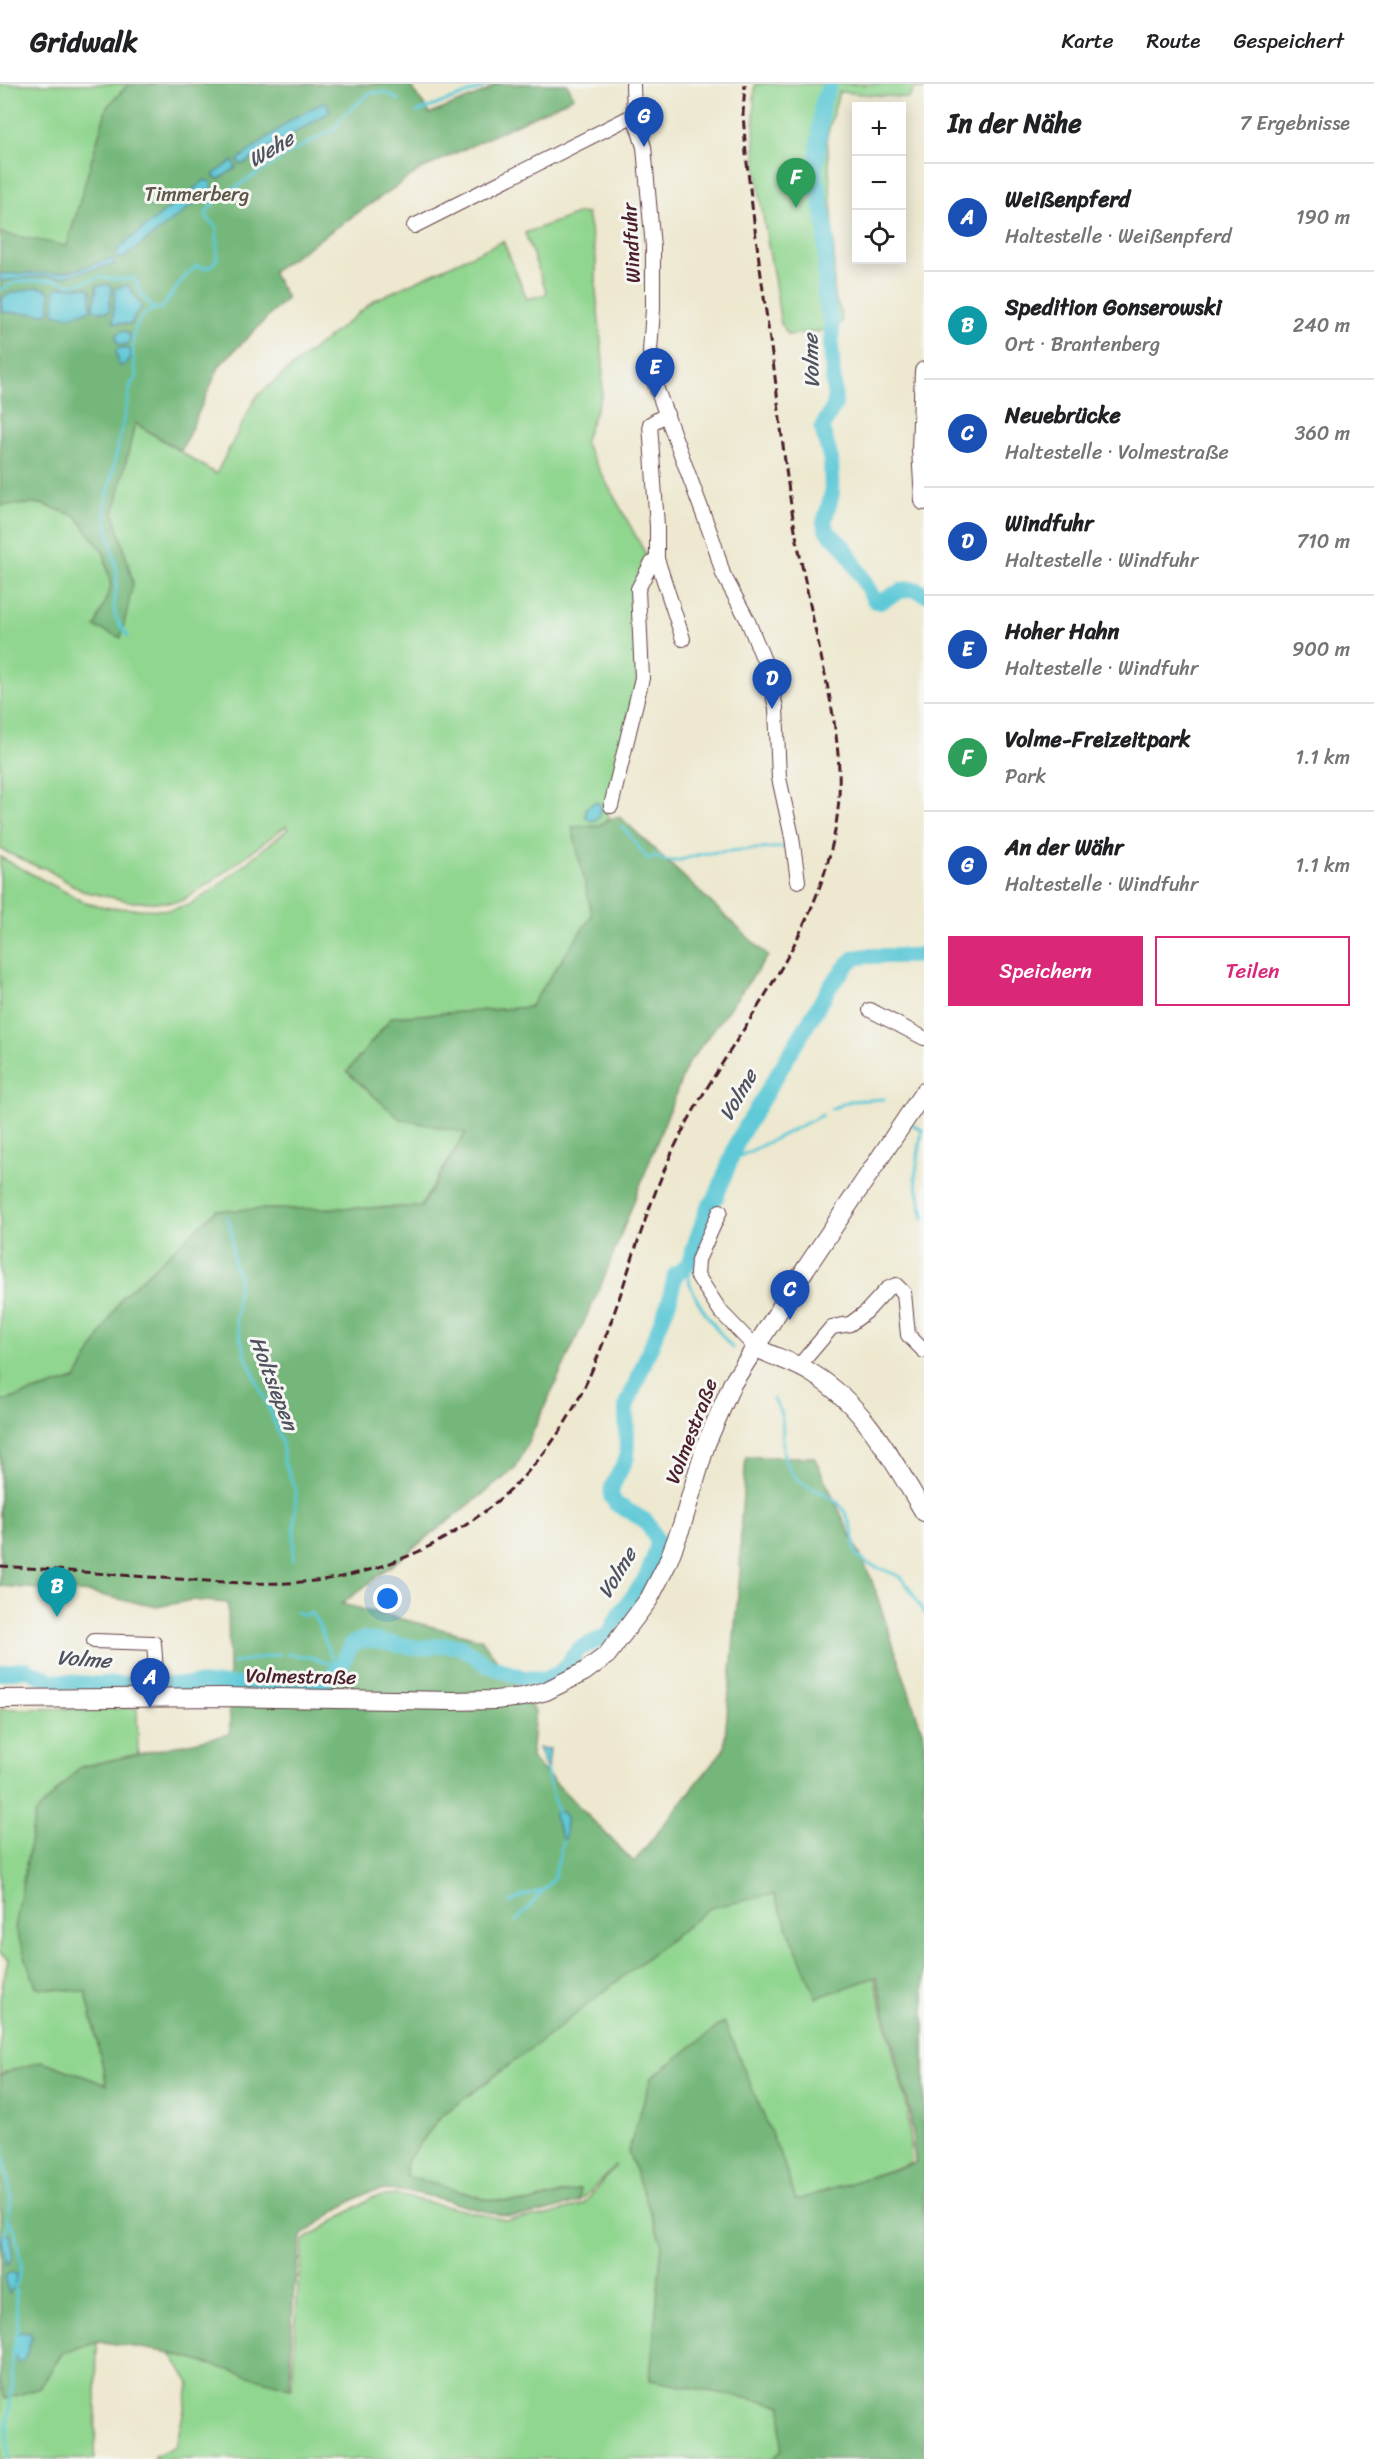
<!DOCTYPE html>
<html lang="de">
<head>
<meta charset="utf-8">
<style>
  :root { --surface:#fff; --page:#f6f6f6; --text:#202124; --muted:#757577; --line:#e0e0e0; --accent:#db2777 }
  body { margin:0; font-family:Sriracha,sans-serif; background:var(--page); color:var(--text) }
  .controls { position:absolute; right:18px; top:18px; display:grid; overflow:hidden; border-radius:0px; box-shadow:0 3px 15px #0003 }
  .controls button { width:54px; height:54px; display:grid; place-items:center; padding:0; border:0; border-bottom:2px solid var(--line); background:var(--surface); color:var(--text); font:30px sans-serif }
  .you { position:absolute; left:388px; top:1515px; width:21px; height:21px; margin:-15px; border:4px solid #fff; border-radius:50%; background:#1a73e8; box-shadow:0 0 0 9px #1a73e833 }
  .badge { display:grid; place-items:center; width:39px; height:39px; border-radius:50%; background:var(--accent); color:#fff; font-size:20px; font-weight:700 }
  .pin { position:absolute; translate:-50% -50px; filter:drop-shadow(0 2px 3px #0008) }
  .pin::after { content:''; position:absolute; top:32px; width:21px; height:18px; background:inherit; clip-path:polygon(0 0,100% 0,50% 100%) }
  .list { margin:0; padding:0; list-style:none }
  h2 { display:flex; justify-content:space-between; align-items:center; height:78px; margin:0; padding:0 24px; font-size:26px }
  h2 small { font-size:20px; font-weight:400; color:var(--muted) }
  .list li { display:grid; grid-template-columns:39px 1fr auto; gap:18px; align-items:center; box-sizing:border-box; height:108px; padding:0 24px; border-top:2px solid var(--line) }
  .list b { display:block; font-size:22px; white-space:nowrap }
  .list p { margin:0; font-size:20px; white-space:nowrap; color:var(--muted) }
  .list em { font-size:20px; font-style:normal; color:var(--muted) }
  .actions { display:flex; gap:12px; padding:18px 24px }
  .actions a { flex:1; padding:14px 0; border:2px solid var(--accent); border-radius:0px; text-align:center; font-size:21px; color:var(--accent) }
  .actions .main { background:var(--accent); color:#fff }
  .icon { flex:none; width:33px; height:33px; fill:none; stroke:currentColor; stroke-width:2; stroke-linecap:round; stroke-linejoin:round }
  .map { position:relative; flex:none; width:924px; height:2375px; overflow:hidden }
  header { display:flex; align-items:center; gap:36px; box-sizing:border-box; height:84px; padding:0 30px; background:var(--surface); border-bottom:2px solid var(--line) }
  header strong { font-size:28px }
  nav { display:flex; gap:33px; margin-inline-start:auto; font-size:21px }
  main { display:flex }
  aside { flex:1; background:var(--surface) }
  .map>svg:first-child { display:block }
</style>
</head>
<body>
<header>
<strong>Gridwalk</strong>
<nav><a>Karte</a><a>Route</a><a>Gespeichert</a></nav>
</header>
<main>
<div class="map">
<svg width="924" height="2375" viewBox="0 0 924 2375">
  <rect width="100%" height="100%" fill="#f6f6f2"/>
  <filter id="ink" filterUnits="userSpaceOnUse"><feTurbulence type="fractalNoise" baseFrequency=".0167" numOctaves="2"/><feDisplacementMap in="SourceGraphic" scale="12" xChannelSelector="R" yChannelSelector="G"/><feConvolveMatrix kernelMatrix="1 2 1 2 8 2 1 2 1" color-interpolation-filters="sRGB"/></filter>
  <filter id="wash" filterUnits="userSpaceOnUse"><feTurbulence type="fractalNoise" baseFrequency=".008" numOctaves="4" result="noise"/><feDisplacementMap in="SourceGraphic" scale="24" xChannelSelector="R" yChannelSelector="G"/><feGaussianBlur stdDeviation="1.35" result="paint"/><feColorMatrix in="noise" values="0 0 0 0 0 0 0 0 0 0 0 0 0 0 0 0 0 1.4 0 .05"/><feComposite in="paint" operator="in"/></filter>
  <g filter="url(#wash)">
    <rect width="100%" height="100%" fill="#ede8cf"/>
    <g fill="#90d68f" stroke="#6d7a5d" stroke-width="1.5">
      <path d="M0,0h129l-22,23 -40,140 -67,-14z"/>
      <path d="M755,0h169v5l-9,-1 -6,10 -70,-6 -12,44 7,108v52l7,16 1,10 -25,10 -29,3 -7,-11c-3,-16 -4,-31 -7,-46 -12,-64 -24,-129 -19,-194z"/>
      <path d="M580,129l7,1 9,44v34l7,70 -1,32 -18,48 64,116 -10,18 -1,109 -30,122 2,12 -10,7 -27,1 21,88 -63,92 -138,10 -45,55 53,46 66,14 -46,75 -203,3 -95,87 -46,82 -76,23v-545l86,46 24,5 60,2 21,-6 23,-15 74,-60 -2,-3 -75,56 -28,18 -10,2h-40l-51,-11 -37,-23 -7,-1 -38,-18v-344l41,-1 35,12 28,37 7,34 -16,40 38,-44 -19,-70 21,-90 81,51 40,-77 43,-36 76,-61 128,-59 24,58 20,-5 -22,-61z"/>
      <path d="M137,1624l1,46 -58,13 6,225 21,93 -65,-24 -42,13v-77l8,-38 -8,-5v-245z"/>
      <path d="M774,1810l42,103 58,-20 34,133 3,53 -115,38 -13,-40 -155,-10 34,93 -12,136 132,25 -1,46 -8,8h-618v-3l21,-10 14,-63 -19,-30 121,35 5,-91 6,-56 69,-44 25,-2 108,25 39,-4 39,-11 33,-40 -36,37v-13l-53,14 -41,-4 -80,-23v-14l35,-46 107,-80 162,-129z"/>
      <path d="M97,2257l-2,118h-95v-83l5,23 35,-11 23,-36z"/>
    </g>
    <g fill="#74b77a" stroke="#5f6b52" stroke-width="1.5">
      <path d="M129,0h280l21,30 55,-22 11,-8h71l7,13 -154,73 -148,102 15,26 -67,67 -39,86 -46,-28 -21,90 19,70 -12,55 -26,-11 16,-41 -7,-33 -28,-37 -35,-12 -41,1v-272l67,13 40,-139z"/>
      <path d="M620,733l148,139 -81,109 -85,218 -86,185 -174,136 139,35 54,73 -4,46 103,104 90,-113 16,-177 1,-52 5,-63h68l57,121 53,159v722h-151l8,-8 1,-46 -132,-25 12,-136 -34,-93 23,-73 73,-56 59,139 13,39 119,-37 -5,-52 -34,-134 -60,21 -42,-104 -64,14 -162,128 -107,80 -35,46v14l80,23 41,4 53,-14v13c-23,6 -52,17 -77,13 -39,-5 -93,-32 -132,-23 -17,4 -54,33 -70,44l-8,61 -3,91 -119,-35 -73,-12 -35,11 -23,36 -35,11 -5,-23v-302l42,-13 65,24 -21,-93 -50,-5 -21,-59 20,-114 45,-47 150,-33 -2,-131 -36,-3 -35,7 -66,-14 -91,-7v-184l76,-23 46,-82 95,-87 204,-3 45,-74 -66,-14 -53,-47 45,-55 138,-10 62,-92 -20,-88 27,-1 10,-7z"/>
    </g>
    <g fill="#5ec9d7" stroke="#547481" stroke-width="1.5">
      <path d="M324,18h2l4,10 -87,52h-3l-2,-3 2,-3 54,-40z"/>
      <path d="M233,77l3,7 -17,11 -5,-2v-3z"/>
      <path d="M205,96l6,2 1,8 -87,67 -7,2 -2,-4 4,-8z"/>
      <path d="M113,174l2,6 -53,13 -18,-1 -44,5v-7l57,-1 22,-4z"/>
      <path d="M97,201h12l3,2 -3,25 -13,-1 -3,-3z"/>
      <path d="M128,201l14,22 -7,8 -4,9 -16,-1 -2,-1 2,-34z"/>
      <path d="M38,203l8,2 4,4v18l-5,3 -44,-2 1,-14 9,-5z"/>
      <path d="M59,203h28l4,4v19l-21,6 -14,-1 -2,-3 1,-22z"/>
      <circle cx="123" cy="254" r="7"/>
      <path d="M118,264l12,1 1,9 -7,7 -5,1 -3,-15z"/>
      <path d="M595,718l6,3c0,9 0,14 -10,16l-5,-4v-9z"/>
      <path d="M538,1664l12,1 -2,18 -2,2z"/>
      <path d="M555,1728h7l4,6 -1,21 -2,2 -9,-25z"/>
      <path d="M5,2150l6,1 1,20 -2,8 -4,2 -5,-29z"/>
      <path d="M10,2188l6,2 -1,11 -6,9 -4,-17z"/>
      <path d="M21,2248l9,1 2,3 -7,23 -6,4 -6,-11 4,-18z"/>
    </g>
    <g fill="none" stroke-linecap="round" stroke-linejoin="round">
      <g stroke="#5ec9d7" stroke-width="3">
        <path d="M417,28l63,-23 7,-5"/>
        <path d="M0,206l16,-8 15,-1 23,-1 19,5 27,-8 21,3 13,-2 8,17 12,14 8,-1 21,-29 13,-13 8,2 8,-2 5,-8v-30l-10,-10 -1,-5 10,-13 70,-45 48,-26 9,-13 27,-23 15,-1 14,8"/>
        <path d="M128,552c-25,-28 -8,-37 -12,-67 -3,-21 -10,-40 -11,-61l26,-124 6,-7c-5,-16 -8,-47 5,-60 3,-3 8,-6 12,-8"/>
        <path d="M623,743l25,32 6,-3c22,12 33,-1 54,-3 26,-3 52,-4 79,-6"/>
        <path d="M831,1025l19,-8 34,-2"/>
        <path d="M913,1041l9,5 -7,48 9,40"/>
        <path d="M732,1072h9l81,-41"/>
        <path d="M227,1132l4,12 3,38 5,8 -3,47 9,34 26,58 11,30 2,19 12,28 -3,70"/>
        <path d="M688,1181c-4,27 28,62 44,83"/>
        <path d="M773,1315c19,22 1,49 18,73 12,18 34,17 48,32 7,7 13,24 15,33 1,7 -1,12 3,18 9,12 28,13 41,21 12,8 18,25 26,37"/>
        <path d="M271,1329v-20"/>
        <path d="M296,1528l6,3 9,-2c14,15 15,45 29,56"/>
        <path d="M287,1570l28,4 19,7"/>
        <path d="M233,1579l47,-9"/>
        <path d="M546,1685l11,43"/>
        <path d="M510,1819l12,-7 20,-5"/>
        <path d="M516,1838l38,-44 9,-37"/>
        <path d="M0,2046l11,68 -4,20 8,13 6,33 -4,20 -2,1 3,43 -7,35 2,18 -6,44 2,34"/>
        <path d="M5,2150l3,-13"/>
      </g>
      <g stroke="#5ec9d7" stroke-width="16">
        <path d="M830,0l-8,20 -6,67 10,60 -1,64 7,30 -1,21 4,58 -13,24 9,32 1,33 -8,30 3,8 18,17 30,53 5,1c16,-8 29,-20 44,-8"/>
        <path d="M0,1589l26,-4 25,12 43,3 217,1 16,-6 12,-9 13,-26 11,-5 56,9 28,-3 15,2 25,18 37,13 21,1 15,-6 19,-24 31,-15c6,-20 22,-34 33,-52 7,-12 12,-26 15,-40l-12,-21 -30,-17 -5,-8 1,-9 15,-30 -1,-50 43,-105 6,-27 13,-10 19,-56 9,-12 23,-59 92,-153 17,-21 7,-6 11,-2h47l11,-2"/>
      </g>
    </g>
  </g>
  <g filter="url(#ink)">
    <g fill="none" stroke-linecap="round" stroke-linejoin="round">
      <defs>
        <g id="minor">
          <path d="M633,0l1,31 10,32 9,100v62l-3,42 2,25 62,167 9,31 24,45 20,49 9,40 3,70 13,59 6,44"/>
          <path d="M414,142l220,-111"/>
          <path d="M657,475l26,80"/>
          <path d="M611,722l31,-128 -4,-89 13,-25 6,-5v-33l-7,-102 17,-10"/>
          <path d="M870,926l54,28"/>
          <path d="M720,1127l-22,49 -1,15 24,37 34,35"/>
          <path d="M798,1283l34,-40 18,-3 16,-12 21,-23 9,-4 8,8 4,42 16,16"/>
          <path d="M94,1557l60,2 4,56"/>
        </g>
        <g id="major">
          <path d="M924,287l-3,78 3,52"/>
          <path d="M755,1263c18,10 40,15 58,27 52,32 80,87 111,138"/>
          <path d="M0,1615l223,-2 230,4 42,-1 28,-3 23,-6 38,-19 23,-17 42,-56 18,-35 15,-39 24,-81 26,-60 74,-116 118,-176"/>
        </g>
      </defs>
      <use href="#minor" stroke="#623d44" stroke-width="16"/>
      <use href="#major" stroke="#623d44" stroke-width="20"/>
      <use href="#minor" stroke="#fff" stroke-width="14"/>
      <use href="#major" stroke="#fff" stroke-width="18"/>
      <path stroke="#4a1f2b" stroke-width="3" stroke-dasharray="9 4.5" stroke-linecap="butt" d="M0,1482c59,4 118,9 177,13 46,3 92,7 137,2 112,-13 214,-82 265,-183 43,-85 59,-181 103,-266 57,-109 149,-206 157,-335 2,-46 -7,-92 -17,-136 -9,-42 -18,-84 -26,-126 -10,-55 -15,-110 -22,-166 -10,-71 -20,-143 -28,-215l-3,-40 2,-30"/>
    </g>
  </g>
  <g text-anchor="middle" stroke-width="6" stroke-linejoin="round" paint-order="stroke">
    <g font-size="20" fill="#5f5649" stroke="#f6f6f2">
      <text x="197" y="117">Timmerberg</text>
    </g>
    <g font-size="20" fill="#4a1f2b" stroke="#f6f6f2">
      <text transform="translate(631 159) rotate(-93)" y="7">Windfuhr</text>
      <text transform="translate(691 1347) rotate(-69)" y="7">Volmestraße</text>
      <text transform="translate(301 1592) rotate(1)" y="7">Volmestraße</text>
    </g>
    <g font-size="21" font-style="italic" fill="#50525f" stroke="#f6f6f2">
      <text transform="translate(271 65) rotate(-31)" y="7">Wehe</text>
      <text transform="translate(811 277) rotate(-92)" y="7">Volme</text>
      <text transform="translate(738 1011) rotate(-60)" y="7">Volme</text>
      <text transform="translate(274 1299) rotate(69)" y="7">Holtsiepen</text>
      <text transform="translate(617 1489) rotate(-59)" y="7">Volme</text>
      <text transform="translate(84 1575) rotate(4)" y="7">Volme</text>
    </g>
  </g>
</svg>
<div class="controls">
<button>+</button>
<button>−</button>
<button><svg class="icon" aria-label="locate" viewBox="0 0 24 24"><circle cx="12" cy="12" r="6"/><path d="M12 2v4M12 18v4M2 12h4M18 12h4"/></svg></button>
</div>
<div class="you"></div>
<div class="pin badge" style="left:150px;top:1624px;background:#1a4fb4">A</div>
<div class="pin badge" style="left:57px;top:1533px;background:#0f9aa8">B</div>
<div class="pin badge" style="left:790px;top:1236px;background:#1a4fb4">C</div>
<div class="pin badge" style="left:772px;top:625px;background:#1a4fb4">D</div>
<div class="pin badge" style="left:655px;top:314px;background:#1a4fb4">E</div>
<div class="pin badge" style="left:796px;top:124px;background:#2e9e5b">F</div>
<div class="pin badge" style="left:644px;top:63px;background:#1a4fb4">G</div>
</div>
<aside>
<h2>In der Nähe<small>7 Ergebnisse</small></h2>
<ul class="list">
<li><span class="badge" style="background:#1a4fb4">A</span><div><b>Weißenpferd</b><p>Haltestelle · Weißenpferd</p></div><em>190 m</em></li>
<li><span class="badge" style="background:#0f9aa8">B</span><div><b>Spedition Gonserowski</b><p>Ort · Brantenberg</p></div><em>240 m</em></li>
<li><span class="badge" style="background:#1a4fb4">C</span><div><b>Neuebrücke</b><p>Haltestelle · Volmestraße</p></div><em>360 m</em></li>
<li><span class="badge" style="background:#1a4fb4">D</span><div><b>Windfuhr</b><p>Haltestelle · Windfuhr</p></div><em>710 m</em></li>
<li><span class="badge" style="background:#1a4fb4">E</span><div><b>Hoher Hahn</b><p>Haltestelle · Windfuhr</p></div><em>900 m</em></li>
<li><span class="badge" style="background:#2e9e5b">F</span><div><b>Volme-Freizeitpark</b><p>Park</p></div><em>1.1 km</em></li>
<li><span class="badge" style="background:#1a4fb4">G</span><div><b>An der Währ</b><p>Haltestelle · Windfuhr</p></div><em>1.1 km</em></li>
</ul>
<div class="actions"><a class="main">Speichern</a><a>Teilen</a></div>
</aside>
</main>
</body>
</html>
